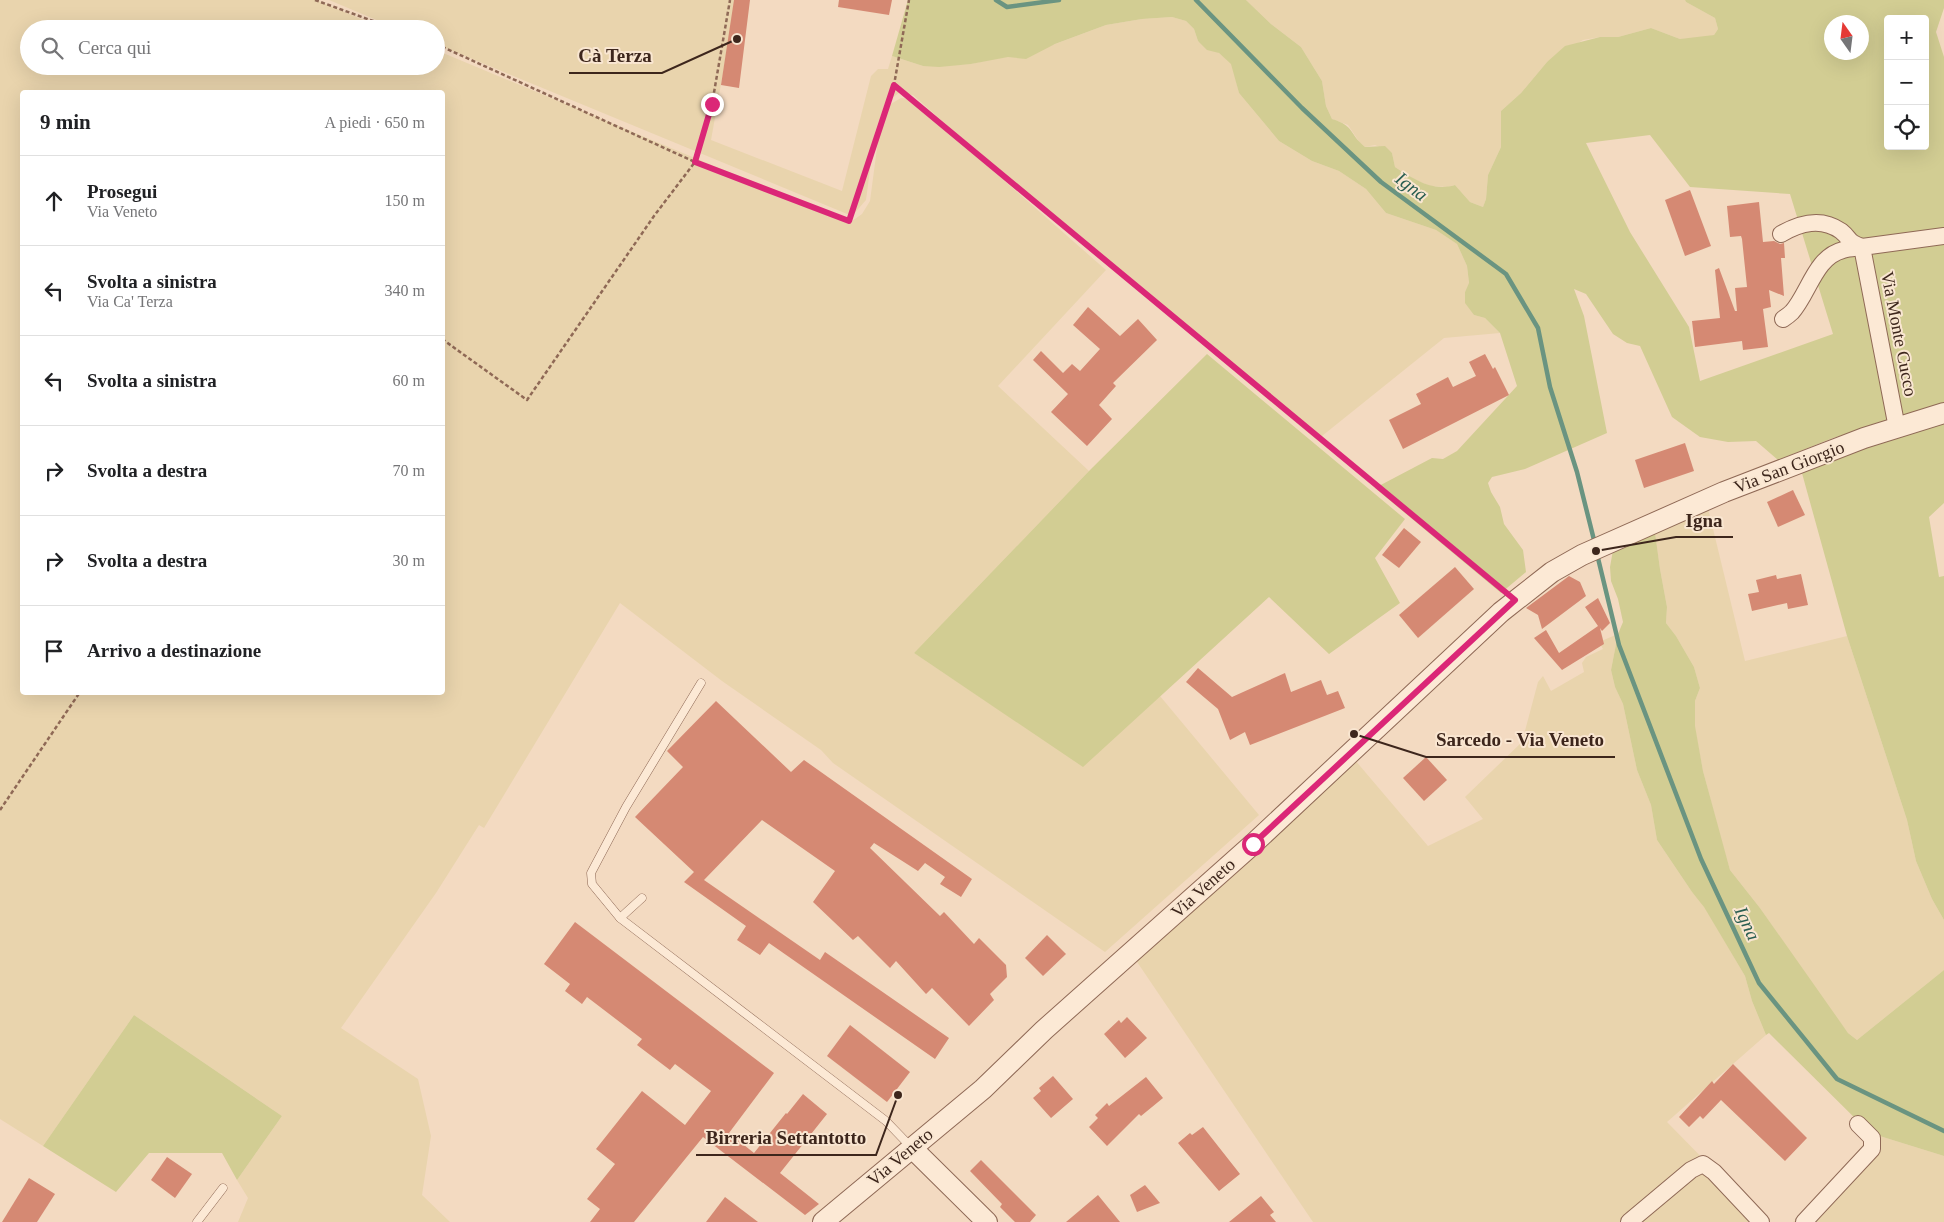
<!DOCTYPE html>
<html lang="it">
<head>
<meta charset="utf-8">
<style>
  :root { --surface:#fff; --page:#f2f2f2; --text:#202124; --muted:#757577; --line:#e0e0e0 }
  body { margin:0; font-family:"Times New Roman",serif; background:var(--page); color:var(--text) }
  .controls { position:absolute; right:15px; top:15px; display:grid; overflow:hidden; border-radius:5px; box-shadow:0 5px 20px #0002 }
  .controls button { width:45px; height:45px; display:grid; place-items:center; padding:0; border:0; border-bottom:1px solid var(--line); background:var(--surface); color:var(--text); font:25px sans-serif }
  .compass { position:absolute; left:1824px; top:15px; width:45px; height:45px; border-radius:50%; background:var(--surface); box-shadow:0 5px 20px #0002; rotate:346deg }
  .stop { position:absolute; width:15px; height:15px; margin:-11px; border:4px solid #db2777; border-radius:50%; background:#fff }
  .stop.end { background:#db2777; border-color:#fff; box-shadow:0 1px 5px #0008 }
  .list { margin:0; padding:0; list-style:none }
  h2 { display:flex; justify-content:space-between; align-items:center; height:65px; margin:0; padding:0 20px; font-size:21px }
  h2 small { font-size:16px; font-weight:400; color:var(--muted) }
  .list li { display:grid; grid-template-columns:32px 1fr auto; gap:15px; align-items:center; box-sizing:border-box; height:90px; padding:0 20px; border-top:1px solid var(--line) }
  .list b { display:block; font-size:19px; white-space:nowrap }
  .list p { margin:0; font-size:16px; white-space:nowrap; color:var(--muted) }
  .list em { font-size:16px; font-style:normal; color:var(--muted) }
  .icon { flex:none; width:28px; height:28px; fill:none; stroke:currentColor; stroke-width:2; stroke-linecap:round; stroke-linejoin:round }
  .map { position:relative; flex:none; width:1944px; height:1222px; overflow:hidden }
  .search { position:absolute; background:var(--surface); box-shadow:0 5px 20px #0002; left:20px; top:20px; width:425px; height:55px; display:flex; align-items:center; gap:12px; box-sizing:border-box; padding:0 18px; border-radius:28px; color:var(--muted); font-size:19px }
  .panel { position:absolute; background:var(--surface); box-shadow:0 5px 20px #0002; left:20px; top:90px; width:425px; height:605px; border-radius:5px }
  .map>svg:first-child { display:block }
</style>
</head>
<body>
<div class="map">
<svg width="1944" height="1222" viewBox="0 0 1944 1222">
  <rect width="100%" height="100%" fill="#f3dac1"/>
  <g fill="#e9d4ad" fill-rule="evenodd">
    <path d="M0,0h316l69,29h-356v37h407v-16l278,116 138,55 10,-7 8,-13 9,-68 10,-28 12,-7 10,1 195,171 -108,116 91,85 -175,182 169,113 77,-70 99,119 -154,137 -272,-189 -12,-13 -99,-69 -102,-78 -136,225 -5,-3 -43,68 -95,135 77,51 13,57 -9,59 28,27h-212l10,-24 -11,-18 45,-64 -148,-101 -91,131 -43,-27zM22,92h420v600h-420z"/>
    <path d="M329,0h407l-25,140 131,51 29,-115 7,-7h10l4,-13 31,10 48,-2 79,-18 56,-21 36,-6 30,-2 14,4 8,8 4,12 21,12 13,11 7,29 40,48 33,20 27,10 27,18 20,24 50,17 21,14 10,22 2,18 -4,8 9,23 11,3 15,15 -56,5 -127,102 -257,-215 -147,-130 -14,-2 -14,10 -10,29 -9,68 -14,16 -416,-172v-15h-38z"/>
    <path d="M1246,0h439l1,2 29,16 3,11 -4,6 -12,3 -22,1 -29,-11 -33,9h-18l-17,3 -36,22 -26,31 -20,18v36l-13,28 -2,24 -3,8 -13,-5 -15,-17 -7,2 -18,-1 -14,-6 -21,-13 -3,-14 -17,-8 -10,2 -5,-4 -12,-18 -16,-6 -6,-13 -4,-25 -21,-34 -30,-23z"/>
    <path d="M1707,504l38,157 102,-25 60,184 9,41 16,38 12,21v50l-87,70 -9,-7 -20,-26 -68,-99 -30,-38 -8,-27 -19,-72 -9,-46 1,-24 5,-13 -6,-21 -18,-31 -10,-13 1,-16 -7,-38 -6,-44z"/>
    <path d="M1618,634l-7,36 4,17 8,17 14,66 14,35 6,35 35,52 12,14 41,70 7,25 14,34 -99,87 98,100h-452l-184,-272 220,-197 79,93 55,-27 -18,-22 57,-55 16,-60 5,-6 8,15 33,-19 -2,-9 4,-6 17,-8 -4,-7z"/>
    <path d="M1870,1133l74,23v66h-151l41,-29z"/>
  </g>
  <g fill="#d2cd93" fill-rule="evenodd">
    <path d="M908,0h338l25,24 30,23 21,34 4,25 6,13c23,7 17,15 33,28l20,-1 7,7 3,14c19,12 37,25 60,18l15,17 13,5 3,-8 2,-24 13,-28v-36l20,-18 26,-31 18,-16 35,-9h18l33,-9 29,11 34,-4 4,-6 -3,-11 -29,-16 -1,-2h259v8l-8,24 8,25v348l-111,33 -55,22 -22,-19 -28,1 -28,-5 -28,-20 -32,-71 -13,-3 -14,-9 -27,-40 -12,-5 10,27 23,117 -82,36 -33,8 -4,6 3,9 9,15 4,17 19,26 3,22 -25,21 -126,-105 57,-30 11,1 14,-8 60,-65 -17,-53 -15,-15 -11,-3 -9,-12v-11l4,-9 -2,-17 -10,-22 -21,-14 -50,-17 -20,-24 -27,-18 -27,-10 -33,-20 -40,-48 -8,-29 -12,-11 -12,-3 -9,-9 -4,-12 -8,-8 -14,-4 -30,2 -36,6 -51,19 -29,15 -18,-2 -37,7 -32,3 -16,-1 -31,-10zM1888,19h37v127h-37zM1832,22h30v30h-30zM1650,135l40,52 100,7 43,140 -133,47 -11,-54 -59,-95 -44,-89z"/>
    <path d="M1207,354l198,165 -30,39 25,45 -71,51 -60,-57 -186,170 -169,-114 175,-182z"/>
    <path d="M1944,419v84l-15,14 10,60 5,-1v344l-12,-21 -16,-38 -9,-41 -60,-184 -47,-170z"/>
    <path d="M1654,525l6,44 7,38 -1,16 10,13 18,31 6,21 -5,13v25l8,45 27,99 30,38 88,125 9,7 87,-70v186l-74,-23 -101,-100 -3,2 -14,-34 -7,-25 -41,-69 -12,-15 -35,-52 -6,-35 -14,-35 -14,-66 -8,-17 -4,-17 7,-36 5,-12 -5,-23 -7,-18 -1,-14 5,-28z"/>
    <path d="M134,1015l148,101 -45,64 -15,-27h-73l-33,39 -73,-46z"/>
  </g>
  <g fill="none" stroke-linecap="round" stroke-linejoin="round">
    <g stroke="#6a9481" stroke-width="4.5">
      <path d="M996,0l11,7 52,-7"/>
      <path d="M1196,0l106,108 79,74 125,92 32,54 12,59 27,85 18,72"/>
      <path d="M1597,554l22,91 82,214 58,124 78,96 107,52"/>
    </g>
  </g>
  <g fill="#d58973">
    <path d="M734,0h16l-11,88 -18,-3z"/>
    <path d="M839,0h53l-3,15 -51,-8z"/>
    <path d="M1690,190l21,56 -26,10 -20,-56z"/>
    <path d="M1759,202l4,40 11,-1 6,3 4,-1 1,15h-4l3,38 -15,-6 2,17 -8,2 5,38 -25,3 -1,-9 -47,6 -3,-26 28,-3 -5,-48 4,-2 16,43h2l-2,-23 12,-1 -5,-48 -1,-3 -11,1 -3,-31z"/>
    <path d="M1088,307l32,29 18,-17 19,21 -44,43 3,3 -17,19 13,14 -25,27 -36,-34 17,-18 -35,-34 8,-9 22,22 9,-9 8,7 20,-22 -27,-24z"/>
    <path d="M1485,354l8,15 2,-2 14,28 -106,54 -14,-29 32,-16 -5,-10 32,-17 5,10 23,-11 -7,-14z"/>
    <path d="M1685,443l9,28 -50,17 -9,-28z"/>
    <path d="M1793,490l12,25 -27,12 -11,-25z"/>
    <path d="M1404,528l17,14 -22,26 -17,-13z"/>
    <path d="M1455,567l19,22 -56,49 -19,-23z"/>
    <path d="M1801,574l7,31 -20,4 -1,-6 -35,8 -4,-17 11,-2 -3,-12 20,-5 1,4z"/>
    <path d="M1569,576l11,6 6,14 -44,33 -4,-14 -12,-7z"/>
    <path d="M1598,598l12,25 -8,8 -2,-3 4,16 -42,26 -28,-32 12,-8 13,23 39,-27 -13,-19z"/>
    <path d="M1198,668l34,29 53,-24 6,19 30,-12 6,15 11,-4 7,17 -95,37 -5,-13 -15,8 -12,-31 -32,-27z"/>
    <path d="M716,701l75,71 13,-12 168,119 -11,18 -21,-13 5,-7 -20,-14 -7,8 -44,-28 -4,5 70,68 4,-4 30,32 5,-6 27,27 1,12 -17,17 4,6 -25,26 -37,-38 -6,6 -30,-33 -6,7 -32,-32 -5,4 -40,-38 22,-31 -73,-51 -58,60 116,80 5,-8 124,86 -14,21 -166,-116 -9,12 -23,-15 9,-14 -62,-44 10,-10 -59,-55 48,-50 -16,-16z"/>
    <path d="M1426,757l21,23 -23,21 -21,-23z"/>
    <path d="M575,922l199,151 -45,60 25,20 32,-40 1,1 16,-20 24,20 -47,59 39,31 -14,11 -102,-78 -69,85h-44l10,-13 -13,-10 28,-35 -19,-15 46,-58 43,34 26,-34 -36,-27 -5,6 -33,-25 5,-6 -55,-42 -5,7 -17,-13 5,-7 -26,-20z"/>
    <path d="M1047,935l19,19 -23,22 -18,-18z"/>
    <path d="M1127,1017l20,21 -22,20 -21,-24 15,-14 2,3z"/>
    <path d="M850,1025l60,47 -23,30 -60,-46z"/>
    <path d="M1733,1064l74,74 -22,23 -64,-61 -18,19 -3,-3 -11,11 -10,-10 33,-36 2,3z"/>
    <path d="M1053,1076l20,23 -22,19 -18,-20 8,-7 -2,-3z"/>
    <path d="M1146,1077l17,21 -22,18 -2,-2 -32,32 -18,-19 9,-9 -3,-3 12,-12 2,3z"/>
    <path d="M1203,1127l37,47 -21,17 -41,-48 12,-10 2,2z"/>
    <path d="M167,1157l25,17 -17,24 -24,-18z"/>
    <path d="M981,1160l55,55 -6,7h-15l-15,-15 2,-3 -32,-33z"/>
    <path d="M29,1178l26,16 -18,28h-35z"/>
    <path d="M1145,1185l15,18 -23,9 -7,-17z"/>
    <path d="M1098,1195l22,27h-54z"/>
    <path d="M1261,1196l13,16 -4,3 6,7h-47z"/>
    <path d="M725,1197l33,25h-52z"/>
  </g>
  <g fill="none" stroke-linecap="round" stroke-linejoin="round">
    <defs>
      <g id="service">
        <path d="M642,898l-22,20 266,203 25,26"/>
        <path d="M620,918l-28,-34 -1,-11 35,-66 75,-124"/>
        <path d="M197,1222l26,-34"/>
      </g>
      <g id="minor">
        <path d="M1781,234c19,-11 40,-17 60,-3 10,8 6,11 21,16"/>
        <path d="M1783,319c3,-2 7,-5 9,-7 17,-19 23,-55 51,-62 6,-2 13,-2 19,-3"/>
        <path d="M1897,428l-35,-181 82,-11"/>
        <path d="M1629,1222l62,-52 12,-6 11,8 47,50"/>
        <path d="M1804,1222l68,-73v-11l-14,-14"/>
      </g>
      <g id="tertiary">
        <path d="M912,1148l75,74"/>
        <path d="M823,1222l160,-133 61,-59 209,-186 248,-232 51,-40 30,-17 142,-63 140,-54 80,-25"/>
      </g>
    </defs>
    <use href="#service" stroke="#8f6956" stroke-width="9"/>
    <use href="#minor" stroke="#8f6956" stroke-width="18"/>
    <use href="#tertiary" stroke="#8f6956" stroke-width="22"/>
    <g stroke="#8f6956" stroke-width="2.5" stroke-dasharray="4 2.5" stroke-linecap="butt">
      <path d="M315,0l80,29"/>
      <path d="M436,44l259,118 154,59 45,-136 15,-85"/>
      <path d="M894,85l608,505"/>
      <path d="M442,339l85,61 127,-184 41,-54 17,-58 18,-104"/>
      <path d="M0,810l80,-118"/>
    </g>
    <use href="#service" stroke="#fce9d5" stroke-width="8"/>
    <use href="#minor" stroke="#fce9d5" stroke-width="16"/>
    <use href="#tertiary" stroke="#fce9d5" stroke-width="20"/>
  </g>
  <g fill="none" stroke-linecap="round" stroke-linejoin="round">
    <path stroke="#db2777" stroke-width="6" d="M712,104l-17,58 154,59 45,-136 621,515 -262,244"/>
  </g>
  <g text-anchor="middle" stroke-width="4" stroke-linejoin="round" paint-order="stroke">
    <g font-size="18" fill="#3d261c" stroke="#f9e6d1">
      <text transform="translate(1899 334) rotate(79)" y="6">Via Monte Cucco</text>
      <text transform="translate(1789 467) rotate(-21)" y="6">Via San Giorgio</text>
      <text transform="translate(1203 888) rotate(-42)" y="6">Via Veneto</text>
      <text transform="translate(900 1157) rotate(-40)" y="6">Via Veneto</text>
    </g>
    <g font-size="19" font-style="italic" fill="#2a5e51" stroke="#f9e6d1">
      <text transform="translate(1412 186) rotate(37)" y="7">Igna</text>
      <text transform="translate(1748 923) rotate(65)" y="7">Igna</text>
    </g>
  </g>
  <path fill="none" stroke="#3d261c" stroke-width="2" d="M737 39L662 73H569M1596 551L1676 537H1733M1354 734L1426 757H1615M898 1095L876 1155H696"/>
  <g fill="#3d261c" stroke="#f9e6d1" stroke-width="2">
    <circle cx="737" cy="39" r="5"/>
    <circle cx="1596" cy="551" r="5"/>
    <circle cx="1354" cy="734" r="5"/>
    <circle cx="898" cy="1095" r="5"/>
  </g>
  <g font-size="19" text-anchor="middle" font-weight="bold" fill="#3d261c" stroke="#f9e6d1" stroke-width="4" stroke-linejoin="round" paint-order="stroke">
    <text x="615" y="62">Cà Terza</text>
    <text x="1704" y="527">Igna</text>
    <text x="1520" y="746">Sarcedo - Via Veneto</text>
    <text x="786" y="1144">Birreria Settantotto</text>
  </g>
</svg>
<div class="controls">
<button>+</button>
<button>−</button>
<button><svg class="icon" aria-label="locate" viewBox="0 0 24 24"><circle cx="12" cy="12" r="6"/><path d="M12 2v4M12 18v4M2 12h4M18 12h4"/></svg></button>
</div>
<svg class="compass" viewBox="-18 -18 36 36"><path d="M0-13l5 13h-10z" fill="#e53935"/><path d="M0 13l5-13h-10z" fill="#757577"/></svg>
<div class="stop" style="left:1253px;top:844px"></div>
<div class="stop end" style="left:712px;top:104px"></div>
<div class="search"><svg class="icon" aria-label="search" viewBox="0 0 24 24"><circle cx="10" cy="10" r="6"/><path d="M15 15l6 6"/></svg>Cerca qui</div>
<section class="panel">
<h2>9 min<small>A piedi · 650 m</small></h2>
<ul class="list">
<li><svg class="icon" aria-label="ahead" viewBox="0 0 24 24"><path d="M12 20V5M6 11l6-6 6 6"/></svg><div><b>Prosegui</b><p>Via Veneto</p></div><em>150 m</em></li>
<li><svg class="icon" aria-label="left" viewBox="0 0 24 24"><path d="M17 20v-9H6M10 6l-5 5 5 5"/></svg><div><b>Svolta a sinistra</b><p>Via Ca' Terza</p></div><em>340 m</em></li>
<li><svg class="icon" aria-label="left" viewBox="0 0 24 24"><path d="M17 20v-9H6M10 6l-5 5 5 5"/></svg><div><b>Svolta a sinistra</b></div><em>60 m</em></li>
<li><svg class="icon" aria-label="right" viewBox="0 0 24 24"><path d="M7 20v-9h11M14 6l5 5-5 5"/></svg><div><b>Svolta a destra</b></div><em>70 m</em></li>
<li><svg class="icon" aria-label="right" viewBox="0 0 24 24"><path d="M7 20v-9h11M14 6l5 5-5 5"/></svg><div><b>Svolta a destra</b></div><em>30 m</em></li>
<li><svg class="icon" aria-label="arrive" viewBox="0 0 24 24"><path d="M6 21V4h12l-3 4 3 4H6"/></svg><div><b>Arrivo a destinazione</b></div></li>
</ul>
</section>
</div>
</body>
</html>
